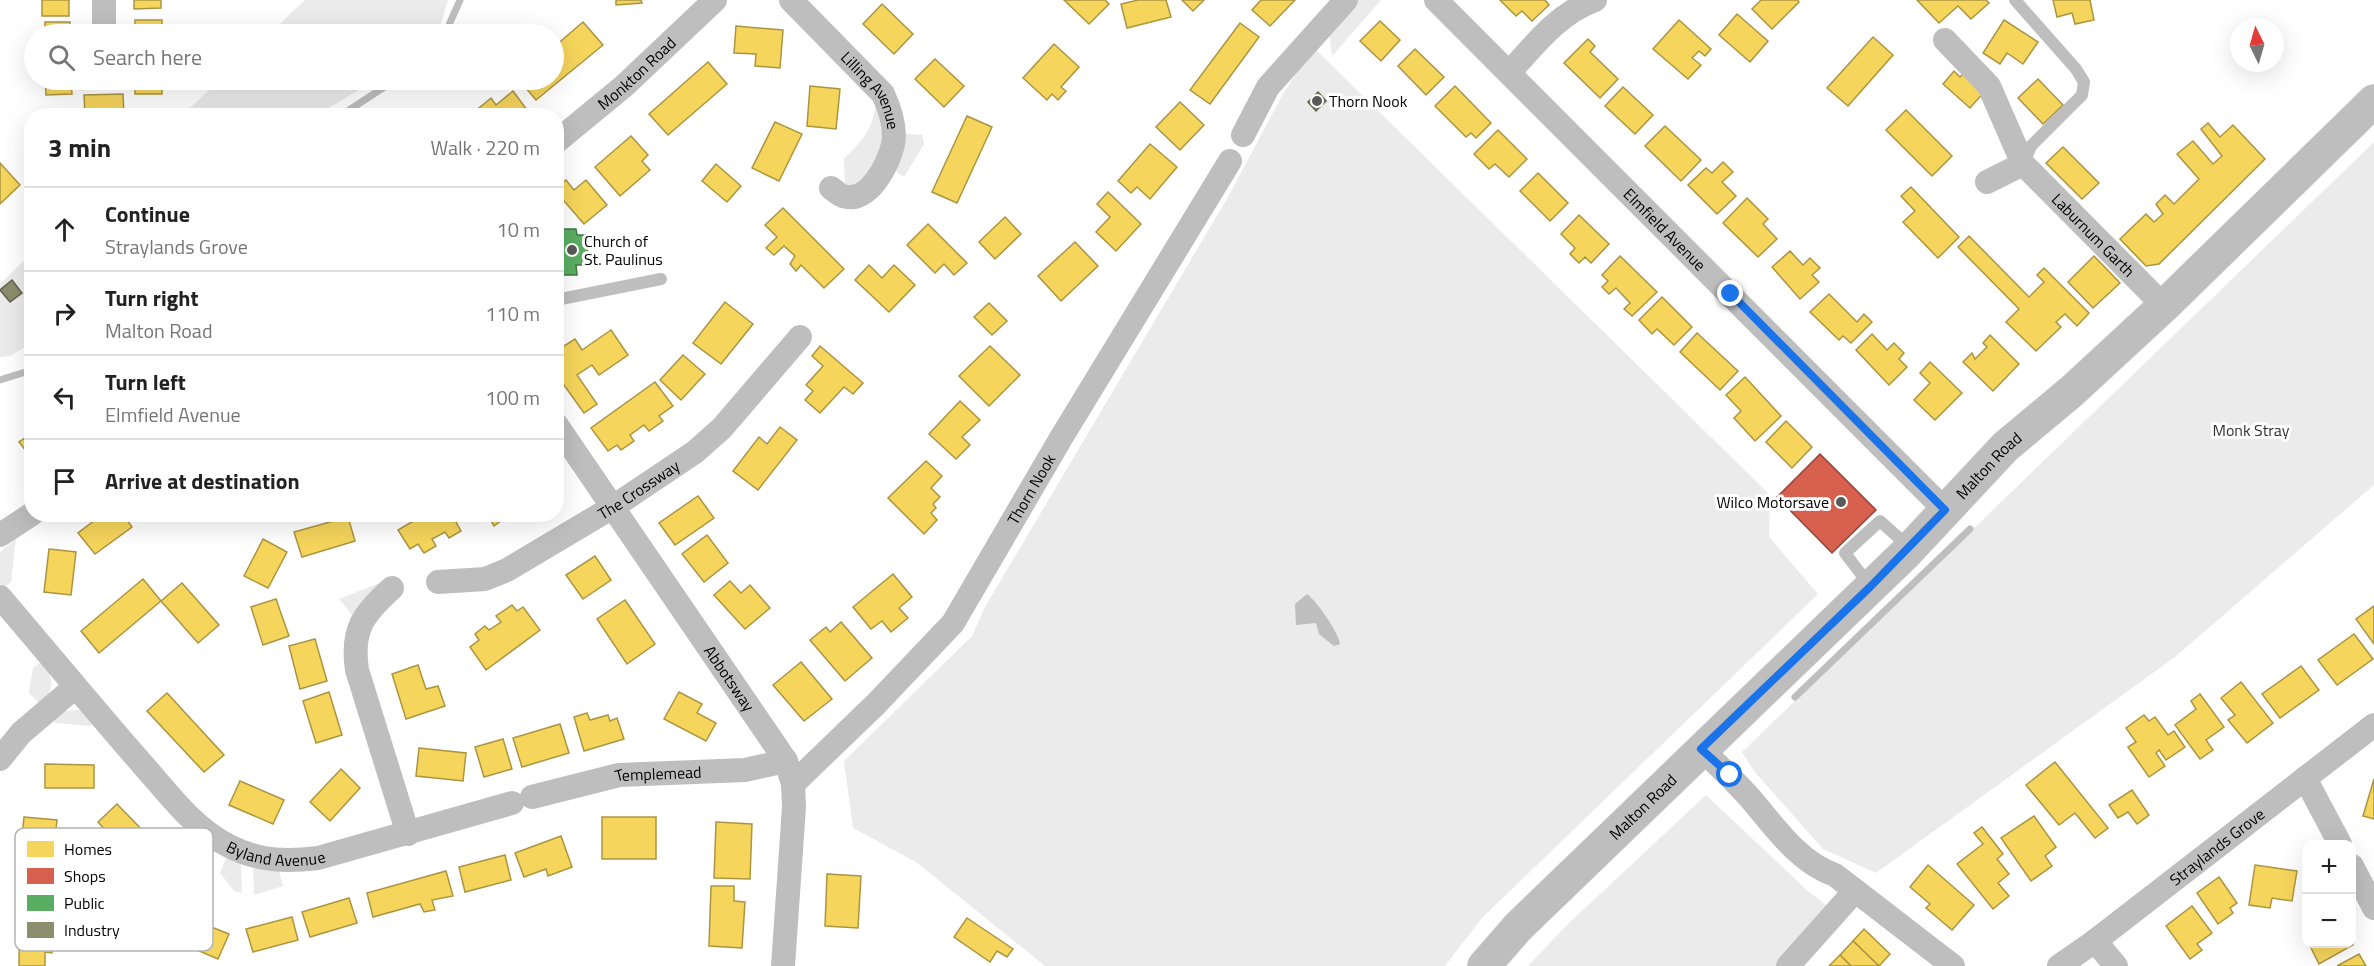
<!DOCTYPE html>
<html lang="en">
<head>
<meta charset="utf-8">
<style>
  :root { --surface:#fff; --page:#f6f6f6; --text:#222; --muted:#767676; --line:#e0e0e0 }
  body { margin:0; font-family:"Titillium Web",sans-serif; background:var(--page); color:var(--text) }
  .controls { position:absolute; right:18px; bottom:18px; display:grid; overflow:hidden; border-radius:12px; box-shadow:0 6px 24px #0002 }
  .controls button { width:54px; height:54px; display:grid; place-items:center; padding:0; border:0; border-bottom:2px solid var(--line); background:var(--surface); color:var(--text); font:30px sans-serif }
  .compass { position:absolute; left:2230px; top:18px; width:54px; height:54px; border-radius:50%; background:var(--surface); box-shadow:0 6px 24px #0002; rotate:355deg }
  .stop { position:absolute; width:18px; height:18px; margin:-14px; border:4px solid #1a73e8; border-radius:50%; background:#fff }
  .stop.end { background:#1a73e8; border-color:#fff; box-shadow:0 2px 6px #0008 }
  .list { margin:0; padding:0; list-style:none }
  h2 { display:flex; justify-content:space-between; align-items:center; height:78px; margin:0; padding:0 24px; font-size:26px }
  h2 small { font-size:20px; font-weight:400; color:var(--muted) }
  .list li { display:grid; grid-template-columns:39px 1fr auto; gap:18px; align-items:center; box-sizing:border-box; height:84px; padding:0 24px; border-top:2px solid var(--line) }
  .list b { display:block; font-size:22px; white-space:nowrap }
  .list p { margin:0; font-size:20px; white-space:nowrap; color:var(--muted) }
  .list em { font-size:20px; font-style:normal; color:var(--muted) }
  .icon { flex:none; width:33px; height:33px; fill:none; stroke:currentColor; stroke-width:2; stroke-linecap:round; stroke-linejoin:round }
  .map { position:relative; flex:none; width:2374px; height:966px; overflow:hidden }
  .search { position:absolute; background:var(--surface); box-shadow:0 6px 24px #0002; left:24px; top:24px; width:540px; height:66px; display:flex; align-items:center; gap:15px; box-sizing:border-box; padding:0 21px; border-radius:33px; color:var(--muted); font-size:22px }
  .panel { position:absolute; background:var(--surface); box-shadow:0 6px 24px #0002; left:24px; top:108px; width:540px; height:414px; border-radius:24px }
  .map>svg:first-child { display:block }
</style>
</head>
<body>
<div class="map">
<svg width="2374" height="966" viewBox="0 0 2374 966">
  <rect width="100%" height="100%" fill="#fff"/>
  <g fill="#ebebeb">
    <path d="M305,0h143l-8,27 -9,7h-162z"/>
    <path d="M1352,0h29l-49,56 -4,-31z"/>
    <path d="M1313,47l457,448 -1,42 49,57 -336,324 -37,48h-400l-129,-104 -63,-34 -9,-67 128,-125 13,-29 243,-410 55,-103z"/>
    <path d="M220,80h155l-58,35h-135z"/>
    <path d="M877,98l8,24 -10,48 -27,19 -3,-5 -1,-25c21,-22 29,-29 33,-61z"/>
    <path d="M900,133l22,2 2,9 -20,33 -13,-9z"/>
    <path d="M2374,142v343l-199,172 -299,216 -53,-24 -69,-78 -12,-19z"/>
    <path d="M31,254v90l-21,12 -10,1v-73z"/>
    <path d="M16,539l-5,43 -8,6 -3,-5v-31z"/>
    <path d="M392,578l-38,39 -15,-18z"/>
    <path d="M44,660c8,16 13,33 -5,43l-10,-10 4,-25z"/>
    <path d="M80,710l16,13 -7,3 -34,-3 -2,-5 7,-7z"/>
    <path d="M1706,795l103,97 21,16 -52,58h-250l41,-43z"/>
    <path d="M226,858l15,2 1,33 -8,-2 -14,-18z"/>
    <path d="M253,865l26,6 4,15 -29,9z"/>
  </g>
  <path fill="#bebebe" d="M1307,594c9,6 32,39 33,50l-6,2 -15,-12 -3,-11 -20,2 -1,-21z"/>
  <g fill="#f6d55c" stroke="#ac9540" stroke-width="1.5">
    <rect x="42" y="0" width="27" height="16"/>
    <path d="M134,0h27v8l-27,1z"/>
    <path d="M616,0h25l1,3 -26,2z"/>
    <path d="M1064,0h41l4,4 -20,20z"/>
    <path d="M1138,0h28l5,17 -44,11 -6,-24z"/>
    <path d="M1182,0h22l-11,11z"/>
    <path d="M1261,0h34l-25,26 -18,-16z"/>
    <path d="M1500,0h45l4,5 -17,16 -10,-10 -6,5z"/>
    <path d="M1761,0h37l1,2 -27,27 -20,-20z"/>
    <path d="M1917,0h69l3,3 -18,16 -13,-13 -19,17z"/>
    <path d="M2053,0h37l4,20 -19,4 -3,-11 -15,4z"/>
    <path d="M882,4l31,30 -19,20 -31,-30z"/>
    <path d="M1737,14l31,27 -18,21 -31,-27z"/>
    <rect x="135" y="20" width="27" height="14"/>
    <path d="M1679,20l32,29 -6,7 -6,-5 -7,7 9,7 -13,14 -35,-30z"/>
    <path d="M2004,20l34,22 -15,22 -16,-11 -7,11 -17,-11z"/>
    <path d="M1380,21l20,19 -19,21 -21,-20z"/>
    <rect x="45" y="22" width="25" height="12"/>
    <path d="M583,22l20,23 -67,55 -17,-20h35v-33z"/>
    <path d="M1240,23l19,14 -49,67 -20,-14z"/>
    <path d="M736,26l47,4 -3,38 -25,-2 1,-12 -22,-1z"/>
    <path d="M1873,37l20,18 -45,51 -21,-18z"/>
    <path d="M1588,39l7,7 -5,6 28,27 -18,19 -36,-35z"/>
    <path d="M1054,44l25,23 -18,20 5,4 -8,9 -6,-6 -5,6 -24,-22z"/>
    <path d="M1415,49l29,28 -18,18 -28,-29z"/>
    <path d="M935,59l29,27 -20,21 -29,-28z"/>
    <path d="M708,62l19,22 -59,51 -19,-21z"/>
    <path d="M1954,71l6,6 5,-5 20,19 -15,17 -27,-24z"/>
    <path d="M2038,79l25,26 -20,19 -25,-26z"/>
    <path d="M45,80h26l1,14 -26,1z"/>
    <rect x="135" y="80" width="27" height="14"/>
    <path d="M810,86l30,3 -4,40 -29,-3z"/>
    <path d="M1455,86l36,37 -15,15 -5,-5 -5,4 -31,-31z"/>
    <path d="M1623,87l30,28 -18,19 -30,-28z"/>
    <path d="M513,91l14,19 -7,6h-45l-2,-3 18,-15 5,7z"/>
    <path d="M123,94l1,22h-39l-1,-21z"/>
    <path d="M1180,102l24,23 -24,25 -24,-23z"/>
    <path d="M1906,110l46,46 -20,20 -46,-46z"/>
    <path d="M967,116l25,11 -35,76 -25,-11z"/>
    <path d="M775,122l27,12 -23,47 -27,-13z"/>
    <path d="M2208,123l12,14 13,-12 32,34 -106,105 -13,2 -26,-27 26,-25 8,8 9,-8 -7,-10 9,-9 9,9 25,-25 -22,-25 16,-13 20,23 9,-8 -21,-27z"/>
    <path d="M1665,126l36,34 -20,21 -36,-35z"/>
    <path d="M1498,130l29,29 -18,18 -14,-13 -6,5 -15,-15z"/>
    <path d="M631,136l17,19 -6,6 8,9 -30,26 -25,-29z"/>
    <path d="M1150,144l27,23 -27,32 -13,-12 -6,6 -13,-12z"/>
    <path d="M2063,147l36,36 -17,16 -36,-36z"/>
    <path d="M1723,162l10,10 -11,10 14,14 -19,18 -29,-29 18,-17 6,5z"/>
    <path d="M0,163l20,22 -20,19z"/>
    <path d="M716,164l25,22 -14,16 -25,-21z"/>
    <path d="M1538,173l30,30 -18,18 -30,-30z"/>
    <path d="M566,180l8,10 12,-10 21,25 -23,19 -20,-23 -8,7v-20z"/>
    <path d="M1911,187l48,50 -21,21 -35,-36 12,-11 -14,-15z"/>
    <path d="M1108,192l33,32 -25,27 -20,-19 14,-15 -13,-13z"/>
    <path d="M1747,198l21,21 -5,5 14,15 -19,18 -35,-34z"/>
    <path d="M783,208l61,61 -20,19 -23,-23 -5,6 -6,-7 5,-8 -11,-10 -10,9 -8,-7 11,-11 -12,-12z"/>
    <path d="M1579,215l30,29 -18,19 -6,-6 -6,6 -9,-9 5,-6 -14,-14z"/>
    <path d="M1005,217l16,17 -26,25 -16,-17z"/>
    <path d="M928,224l39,39 -13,12 -10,-11 -9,9 -28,-28z"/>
    <path d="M1969,236l60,61 15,-15 -7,-7 7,-7 45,45 -12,13 -12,-12 -9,8 5,5 -25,24 -30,-29 13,-13 -61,-62z"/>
    <path d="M1075,242l23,24 -37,35 -23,-25z"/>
    <path d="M1790,251l13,14 7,-7 10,10 -8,7 7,7 -19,17 -28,-32z"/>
    <path d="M1620,256l37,36 -25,24 -8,-7 6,-6 -14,-15 -7,6 -7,-7 6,-6 -6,-6z"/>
    <path d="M2094,256l26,27 -27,25 -25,-26z"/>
    <path d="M869,265l13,13 12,-13 21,20 -26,27 -34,-32z"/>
    <path d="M1829,294l28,28 7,-8 8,8 -21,21 -8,-7 -4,4 -29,-28z"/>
    <path d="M1662,297l30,30 -18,18 -17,-16 -5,5 -13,-14z"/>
    <path d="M725,302l28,22 -32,40 -28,-21z"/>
    <path d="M989,303l18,18 -15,14 -18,-18z"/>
    <path d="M611,330l17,25 -29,20 -7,-10 -15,10 20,29 -13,9 -28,-39v-23l19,-12 7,11z"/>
    <path d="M1697,333l41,38 -18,19 -40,-38z"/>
    <path d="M1872,334l15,16 7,-7 10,10 -5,6 8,8 -18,18 -33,-35z"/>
    <path d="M1990,335l29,29 -26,27 -30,-29 9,-9 3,6 12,-12 -4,-4z"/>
    <path d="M820,346l43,37 -10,11 -9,-7 -24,26 -15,-13 8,-9 -7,-6 17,-19 -11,-10z"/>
    <path d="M990,346l30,29 -31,31 -30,-30z"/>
    <path d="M683,355l22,19 -24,26 -21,-20z"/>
    <path d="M1930,362l32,31 -27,27 -21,-20 16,-17 -10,-10z"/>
    <path d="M1745,377l36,39 -26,25 -21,-23 7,-7 -15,-16z"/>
    <path d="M655,382l18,24 -14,10 4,5 -14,10 -5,-6 -14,10 4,6 -13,9 -4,-5 -9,6 -17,-23z"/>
    <path d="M960,401l20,19 -18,17 8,8 -14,14 -27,-25z"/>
    <path d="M1786,421l26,26 -20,21 -26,-26z"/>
    <path d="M780,427l17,13 -39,50 -25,-19 26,-34 8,7z"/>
    <path d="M32,433v26l-13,-17z"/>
    <path d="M926,461l16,15 -11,12 9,9 -7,7 3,4 -5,5 6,7 -13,14 -36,-36z"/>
    <path d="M698,496l16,22 -39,27 -16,-22z"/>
    <path d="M103,514h20l9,13 -37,27 -17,-21z"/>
    <path d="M425,514h36l2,4 -7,4 5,9 -12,7 -4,-6 -13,7 4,7 -12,7 -6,-9 -8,5 -12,-19z"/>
    <path d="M487,514h24l-17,12z"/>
    <path d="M348,517l7,24 -53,16 -8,-25z"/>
    <path d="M707,535l21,28 -24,19 -22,-28z"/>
    <path d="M263,539l24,13 -19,36 -24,-12z"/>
    <path d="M49,549l27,3 -5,43 -27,-3z"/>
    <path d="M595,556l16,24 -28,19 -17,-24z"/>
    <path d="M893,574l19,23 -13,11 9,10 -17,14 -9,-11 -11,8 -18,-22z"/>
    <path d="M143,579l18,22 -62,52 -18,-22z"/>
    <path d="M730,581l11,12 9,-8 20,23 -25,21 -31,-34z"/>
    <path d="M182,583l37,42 -21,18 -37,-42z"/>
    <path d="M276,599l13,37 -26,9 -12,-38z"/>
    <path d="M625,600l30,44 -28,20 -30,-45z"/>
    <path d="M512,605l5,6 6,-4 17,23 -54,40 -16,-23 9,-7 -4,-6 10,-8 4,4 12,-8 -5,-6z"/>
    <path d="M2374,606v38l-18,-25z"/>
    <path d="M841,622l31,36 -27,23 -35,-41 16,-13 4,5z"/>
    <path d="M2354,634l19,25 -36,26 -19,-25z"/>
    <path d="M315,639l12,42 -27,8 -11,-43z"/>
    <path d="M801,662l31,37 -28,22 -31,-36z"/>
    <path d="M418,665l8,24 12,-3 7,20 -39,13 -14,-45z"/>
    <path d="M2301,666l18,24 -39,28 -18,-24z"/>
    <path d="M2241,682l32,41 -26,20 -19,-23 7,-5 -14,-17z"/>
    <path d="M329,692l13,43 -26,8 -13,-42z"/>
    <path d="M679,692l23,12 -5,9 19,10 -10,18 -42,-22z"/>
    <path d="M167,693l57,62 -20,17 -57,-61z"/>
    <path d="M2200,694l24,33 -18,13 7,10 -13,9 -25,-34 21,-16 -5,-8z"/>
    <path d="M587,713l3,7 18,-5 2,6 7,-3 7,21 -40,12 -10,-34z"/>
    <path d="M2144,715l5,6 6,-4 13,18 6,-4 11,16 -19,13 -7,-10 -3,3 9,13 -16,11 -21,-30 8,-5 -10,-14z"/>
    <path d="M560,724l9,29 -47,14 -9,-29z"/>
    <path d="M503,739l9,30 -28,8 -9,-30z"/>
    <path d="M419,748l47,5 -3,28 -47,-5z"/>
    <path d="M2055,762l53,66 -13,10 -20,-25 -16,12 -33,-40z"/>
    <path d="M45,764l49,1v23h-49z"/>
    <path d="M341,769l19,19 -30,33 -20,-19z"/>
    <path d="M2374,779v40l-11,-3z"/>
    <path d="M240,781l44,19 -11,24 -44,-19z"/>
    <path d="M2132,790l17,25 -12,9 -9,-12 -10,6 -9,-13z"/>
    <path d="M117,804l31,32 -20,19 -30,-33z"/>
    <path d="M2034,816l22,31 -11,9 7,10 -21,15 -30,-43z"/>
    <path d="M24,817l33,3 -2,18 -7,-1 -3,28 -26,-3z"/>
    <rect x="602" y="817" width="54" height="42"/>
    <path d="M716,822l36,2 -2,55 -36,-1z"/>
    <path d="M1982,827l21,27 -6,5 12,15 -11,9 11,13 -16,13 -36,-45 26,-20 -9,-11z"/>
    <path d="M561,836l11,31 -24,9 -2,-7 -22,8 -9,-24z"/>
    <path d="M505,855l6,25 -46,12 -6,-25z"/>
    <path d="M1928,865l46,40 -22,25 -26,-22 4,-4 -20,-17z"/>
    <path d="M2255,865l42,6 -5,30 -20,-3 -2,10 -21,-3z"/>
    <path d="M446,871l7,25 -21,4 3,10 -11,2 -4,-8 -47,13 -6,-24z"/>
    <path d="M827,874l34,2 -3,52 -33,-2z"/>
    <path d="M20,876h27v25h9v23h-9v18h5v11l-7,-1v14h-26z"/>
    <path d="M2219,877l18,26 -7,5 3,5 -15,11 -21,-31z"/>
    <path d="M711,886h23v15l11,1 -3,46 -33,-2z"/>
    <path d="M349,898l8,25 -47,14 -8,-25z"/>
    <path d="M2192,906l20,27 -15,11 5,6 -12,9 -24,-33z"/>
    <path d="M186,917l43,17 -11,25 -42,-18z"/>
    <path d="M292,917l6,23 -45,12 -7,-23z"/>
    <path d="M967,918l46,31 -6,8 -10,-6 -7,11 -36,-25z"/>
    <path d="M1864,929l26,25 -11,12 -26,-25z"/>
    <path d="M1853,941l26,25h-28l-11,-11z"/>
    <path d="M2352,941l1,4 -34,19 -10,-20z"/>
    <path d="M2359,954l7,12h-29z"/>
    <path d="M1840,955l11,11h-22z"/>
  </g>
  <path fill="#d6604d" stroke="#964336" stroke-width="1.5" d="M1820,454l56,56 -44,43 -55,-56z"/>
  <path fill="#5aae61" stroke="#3f7a44" stroke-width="1.5" d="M556,229h20l1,6h10l1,30h-12l1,10h-17l-4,-3z"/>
  <g fill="#8c8c6e" stroke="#62624d" stroke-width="1.5">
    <path d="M1318,92l8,9 -10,10 -8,-9z"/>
    <path d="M12,280l10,13 -12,9 -10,-12z"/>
  </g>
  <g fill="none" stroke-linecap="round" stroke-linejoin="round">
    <g stroke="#bebebe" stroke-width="7">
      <path d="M445,34l15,-34"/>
      <path d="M340,116l55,-36"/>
      <path d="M0,380l32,-10"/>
      <path d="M1795,697l175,-168"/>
    </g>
    <defs>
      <g id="primary">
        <path id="s11" d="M1484,966l34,-39 388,-374 99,-106 67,-56 92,-85 210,-205"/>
      </g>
    </defs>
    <use href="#primary" stroke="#dbdbdb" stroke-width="34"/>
    <g stroke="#bebebe" stroke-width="12">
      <path d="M2015,0l61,69 8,13 -2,13 -51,51 -7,17"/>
      <path d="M556,300l105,-21"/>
      <path d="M1870,586l-25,-33 35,-32 30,27"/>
    </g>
    <g stroke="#bebebe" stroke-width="24">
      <path d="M104,0v34"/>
      <path id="s1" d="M791,0l92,94c7,15 13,34 10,50 -4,20 -25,61 -50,52 -4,-1 -9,-6 -12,-8"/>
      <path id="s2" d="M1436,0l509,510"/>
      <path d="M1945,40l44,46 34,78 -36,18"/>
      <path d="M1510,72c25,-28 49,-59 85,-72"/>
      <path d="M1243,135l25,-48 78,-87"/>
      <path id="s3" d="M556,142l68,-56 91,-86"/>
      <path id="s4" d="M2023,164l141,142"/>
      <path id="s5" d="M556,424l230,337 7,23 1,23 -11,159"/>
      <path d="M0,535l32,-21"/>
      <path id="s6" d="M438,582l47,-3 22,-9 106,-63 82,-55 27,-24 78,-91"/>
      <path d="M392,588c-29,26 -41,42 -35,82l51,164"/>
      <path id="s7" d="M0,597c48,56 94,112 143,168 26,29 50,63 86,81 29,15 57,16 89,12l194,-55"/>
      <path d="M1701,749c17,16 34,32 49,49 25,29 48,64 85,77l118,91"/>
      <path d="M0,759l21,-26 54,-46"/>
      <path d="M2305,778l35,66"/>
      <path id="s8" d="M793,784l83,-80 77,-81 108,-185 169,-277"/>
      <path id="s9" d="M532,797l87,-22 126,-5 41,-9"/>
      <path d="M2352,866l22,42"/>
      <path d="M2095,941l21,25"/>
      <path d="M1788,966l66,-74"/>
      <path id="s10" d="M2059,966l36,-25 279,-216"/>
    </g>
    <use href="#primary" stroke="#bebebe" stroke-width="33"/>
  </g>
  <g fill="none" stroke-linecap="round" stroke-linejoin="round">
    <path stroke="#1a73e8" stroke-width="8" d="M1730,775l-29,-26 169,-162 75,-77 -214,-216"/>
  </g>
  <g fill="#595959" stroke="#fff" stroke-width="2">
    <circle cx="1317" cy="101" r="6"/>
    <circle cx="572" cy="250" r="6"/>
    <circle cx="1841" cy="502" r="6"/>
  </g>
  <g text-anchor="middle" stroke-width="6" stroke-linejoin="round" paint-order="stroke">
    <g font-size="16" fill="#000" stroke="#fff">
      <text dy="6" stroke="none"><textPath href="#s3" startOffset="106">Monkton Road</textPath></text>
      <text dy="6" stroke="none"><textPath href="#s1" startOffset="122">Lilling Avenue</textPath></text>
      <text dy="6" stroke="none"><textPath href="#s2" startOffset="324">Elmfield Avenue</textPath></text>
      <text dy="6" stroke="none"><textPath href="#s4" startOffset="100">Laburnum Garth</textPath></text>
      <text dy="6" stroke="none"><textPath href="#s11" startOffset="711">Malton Road</textPath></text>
      <text dy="6" stroke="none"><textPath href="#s8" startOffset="382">Thorn Nook</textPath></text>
      <text dy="6" stroke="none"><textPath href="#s6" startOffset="225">The Crossway</textPath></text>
      <text dy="6" stroke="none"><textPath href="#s5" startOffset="308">Abbotsway</textPath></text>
      <text dy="6" stroke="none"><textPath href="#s9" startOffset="129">Templemead</textPath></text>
      <text dy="6" stroke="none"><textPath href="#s11" startOffset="225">Malton Road</textPath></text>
      <text dy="6" stroke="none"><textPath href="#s10" startOffset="198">Straylands Grove</textPath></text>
      <text dy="6" stroke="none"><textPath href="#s7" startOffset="388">Byland Avenue</textPath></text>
    </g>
    <g font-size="16" fill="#000" stroke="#fff" text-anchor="start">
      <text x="1329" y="107">Thorn Nook</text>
      <text x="584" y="247">Church of<tspan x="584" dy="18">St. Paulinus</tspan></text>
      <text x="1829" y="508" text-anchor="end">Wilco Motorsave</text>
    </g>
    <g font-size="16" fill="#323232" stroke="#fff">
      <text x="2251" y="436">Monk Stray</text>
    </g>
  </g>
  <rect x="15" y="828" width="198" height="123" rx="9" fill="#fff" stroke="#b2b2b2" stroke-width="1.5"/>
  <rect x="27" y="841" width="27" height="16" fill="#f6d55c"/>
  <rect x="27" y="868" width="27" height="16" fill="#d6604d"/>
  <rect x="27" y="895" width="27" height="16" fill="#5aae61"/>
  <rect x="27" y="922" width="27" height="16" fill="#8c8c6e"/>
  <g font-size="16" fill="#000">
    <text x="64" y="855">Homes</text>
    <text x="64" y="882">Shops</text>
    <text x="64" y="909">Public</text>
    <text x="64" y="936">Industry</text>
  </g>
</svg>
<div class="controls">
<button>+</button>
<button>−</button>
</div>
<svg class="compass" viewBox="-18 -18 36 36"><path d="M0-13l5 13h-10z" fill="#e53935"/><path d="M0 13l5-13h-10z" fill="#767676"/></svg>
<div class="stop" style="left:1730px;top:775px"></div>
<div class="stop end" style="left:1731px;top:294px"></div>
<div class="search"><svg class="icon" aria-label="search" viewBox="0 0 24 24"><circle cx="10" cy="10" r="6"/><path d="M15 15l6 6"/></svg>Search here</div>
<section class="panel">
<h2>3 min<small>Walk · 220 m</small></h2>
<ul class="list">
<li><svg class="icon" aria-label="ahead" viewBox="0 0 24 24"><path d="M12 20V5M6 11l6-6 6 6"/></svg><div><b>Continue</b><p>Straylands Grove</p></div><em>10 m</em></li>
<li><svg class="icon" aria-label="right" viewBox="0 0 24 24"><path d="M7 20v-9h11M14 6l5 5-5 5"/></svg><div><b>Turn right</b><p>Malton Road</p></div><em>110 m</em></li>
<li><svg class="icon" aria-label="left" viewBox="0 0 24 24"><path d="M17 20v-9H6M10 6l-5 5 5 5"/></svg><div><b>Turn left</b><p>Elmfield Avenue</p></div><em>100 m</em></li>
<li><svg class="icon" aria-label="arrive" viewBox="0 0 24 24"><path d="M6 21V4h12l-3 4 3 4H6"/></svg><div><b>Arrive at destination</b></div></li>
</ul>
</section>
</div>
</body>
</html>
